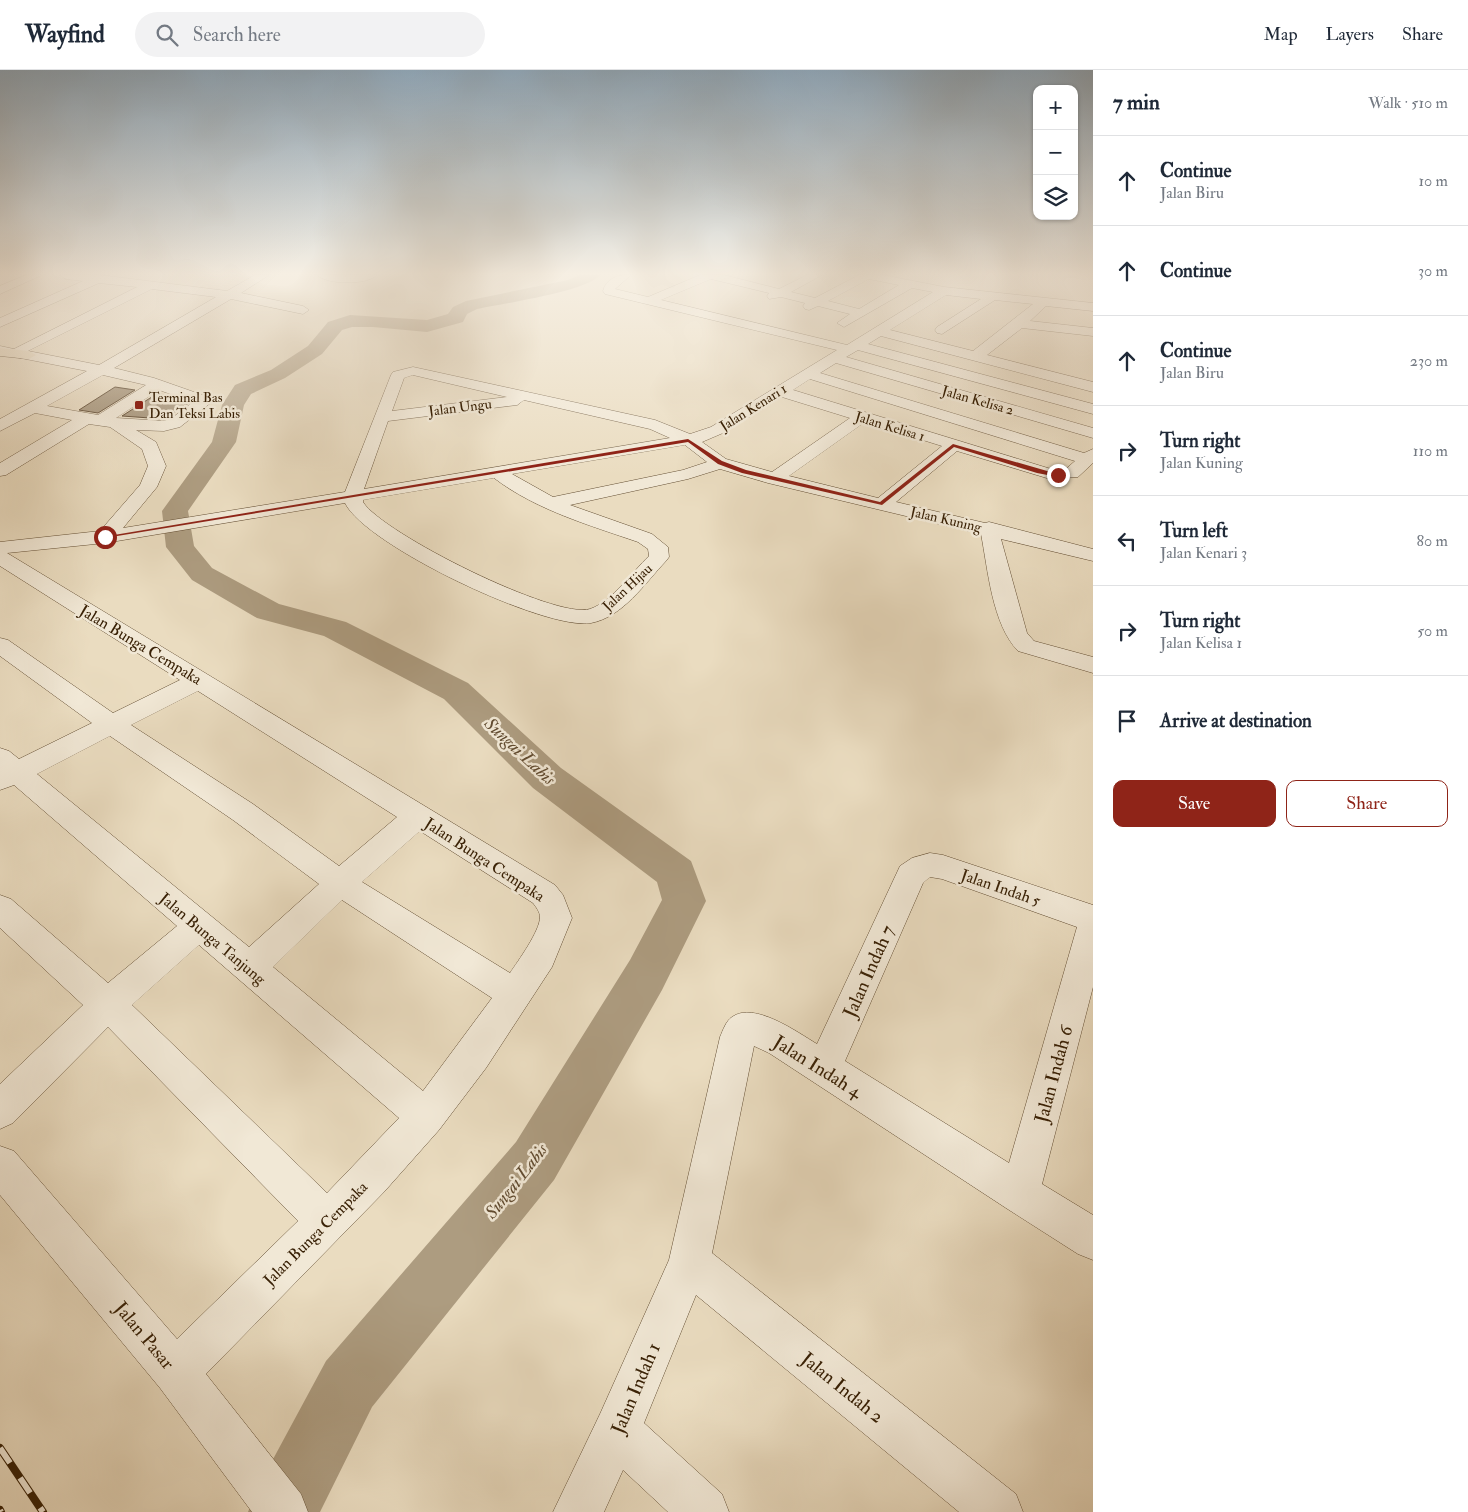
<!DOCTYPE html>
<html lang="en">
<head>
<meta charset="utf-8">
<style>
  :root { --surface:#fff; --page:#f2f2f3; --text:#1f2937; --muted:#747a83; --line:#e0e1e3; --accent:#8f2418 }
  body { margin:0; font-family:"IM FELL Double Pica",serif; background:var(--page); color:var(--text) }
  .controls { position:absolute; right:15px; top:15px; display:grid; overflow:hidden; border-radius:10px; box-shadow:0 1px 4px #0004 }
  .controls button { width:45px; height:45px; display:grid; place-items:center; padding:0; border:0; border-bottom:1px solid var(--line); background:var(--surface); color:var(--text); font:25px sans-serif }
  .stop { position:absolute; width:15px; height:15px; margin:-11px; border:4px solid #8f2418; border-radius:50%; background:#fff }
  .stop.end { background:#8f2418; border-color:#fff; box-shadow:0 1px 5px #0008 }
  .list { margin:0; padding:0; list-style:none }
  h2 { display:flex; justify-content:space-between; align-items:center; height:65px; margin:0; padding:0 20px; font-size:21px }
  h2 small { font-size:16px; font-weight:400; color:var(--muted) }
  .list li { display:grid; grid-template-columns:32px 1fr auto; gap:15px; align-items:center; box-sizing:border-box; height:90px; padding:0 20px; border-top:1px solid var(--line) }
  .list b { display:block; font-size:19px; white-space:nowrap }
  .list p { margin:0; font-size:16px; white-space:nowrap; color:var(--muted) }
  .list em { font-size:16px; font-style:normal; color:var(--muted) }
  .actions { display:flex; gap:10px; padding:15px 20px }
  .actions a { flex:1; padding:11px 0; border:1px solid var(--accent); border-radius:10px; text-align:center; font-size:18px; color:var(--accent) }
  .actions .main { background:var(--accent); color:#fff }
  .icon { flex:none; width:28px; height:28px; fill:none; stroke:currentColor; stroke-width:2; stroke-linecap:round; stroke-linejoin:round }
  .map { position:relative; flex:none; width:1093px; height:1442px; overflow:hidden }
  header { display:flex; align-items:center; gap:30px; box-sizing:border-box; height:70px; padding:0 25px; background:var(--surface); border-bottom:1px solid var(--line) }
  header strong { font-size:24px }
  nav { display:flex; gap:28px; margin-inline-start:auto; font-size:18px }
  .search { width:350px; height:45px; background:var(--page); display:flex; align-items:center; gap:12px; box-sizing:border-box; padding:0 18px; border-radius:28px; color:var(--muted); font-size:19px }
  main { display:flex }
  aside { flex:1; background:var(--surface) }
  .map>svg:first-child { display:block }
</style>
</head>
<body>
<header>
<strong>Wayfind</strong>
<div class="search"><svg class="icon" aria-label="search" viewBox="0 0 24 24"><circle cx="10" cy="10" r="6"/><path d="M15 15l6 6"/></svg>Search here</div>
<nav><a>Map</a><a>Layers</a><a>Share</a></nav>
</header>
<main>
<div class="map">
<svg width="1093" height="1442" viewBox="0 0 1093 1442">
  <rect width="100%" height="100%" fill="#eadcc0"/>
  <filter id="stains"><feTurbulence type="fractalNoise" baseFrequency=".004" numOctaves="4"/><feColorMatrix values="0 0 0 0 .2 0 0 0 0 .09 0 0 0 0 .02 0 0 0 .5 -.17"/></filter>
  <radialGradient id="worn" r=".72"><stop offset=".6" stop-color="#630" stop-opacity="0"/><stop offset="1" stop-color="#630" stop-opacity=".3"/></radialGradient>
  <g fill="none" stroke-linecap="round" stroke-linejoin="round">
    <path fill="#ad9c80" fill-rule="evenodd" d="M579,205h21c-11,16 -100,29 -123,34l-10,5 -4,8 -36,10 -54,-5h-21l-10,3 -20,24 -37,24 -34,16 -7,11 -8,37 -48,69 6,35 18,22 67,36 67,18 122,61 93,85 130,93 15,40 -44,89 -108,190 -182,227 -52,105h-72l10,-25 68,-126 190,-219 114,-182 32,-60 -5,-18 -124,-94 -89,-89 -120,-63 -67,-18 -65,-38 -26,-33 -4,-36 50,-69 10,-37 13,-20 36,-15 37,-24 20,-24 22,-7 77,5 21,-6 5,-7 13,-6 102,-21z"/>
  </g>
  <g fill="#958266" stroke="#382005">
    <path d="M115,317l20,3 -37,23 -19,-3z"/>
    <path d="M158,323l31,10 -25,16 -42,-3z"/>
  </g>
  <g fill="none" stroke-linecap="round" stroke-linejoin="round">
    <defs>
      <g id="minor">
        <path d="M26,205h16l-42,19v-8z"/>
        <path d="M60,205h40l127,16 28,-16h14l-28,18 62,13 6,4 -6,4 -72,-15 -117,69 40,10 57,20 2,3 -33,26 -16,4 -28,-1 20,12 10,24 -9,21 -34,41 222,-36 46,-117 2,-3 20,-5 242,53 35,14 21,-7 126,-77 -232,-56 -2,-3c3,-13 17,-17 28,-16l-16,14 33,8 52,-22h24l55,14 28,-14h15l-31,17 24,6 44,-23h24l61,12 149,16v8l-47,-5 -16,15 63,7v8l-71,-8 -35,27 106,27v10l-212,-56 -13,8 225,60v10l-235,-64 -12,7 247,71v10l-257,-75 -16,10 264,80 9,-4v14l-15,14 -28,2 -93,-28 -61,51 89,21 4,-1 104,27v12l-92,-22 26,94 7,8 59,16v16l-75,-22c-26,-27 -30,-81 -37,-117l-213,-51 -48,-14 -32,10 -118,26 82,29 16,13 1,10 -3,4c-21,22 -43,56 -75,62 -45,8 -226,-78 -246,-120l-240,40 -98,10 548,332 8,10 9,23 -20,49 -66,101 -47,62 -55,62 -178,182 95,120 7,18h-56l-92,-124 -160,-193v-49l14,5 163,188 121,-118 -190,-194 -95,96 -13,6v-45l83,-79 -83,-77v-33l11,4 97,84 69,-57 -163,-141 -14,5v-42l9,3 10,8 73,-36 -92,-67v-18l8,2 105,73 67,-33 -180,-114v-24l100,-11 40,-46 8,-19 -6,-17 -32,-22 -21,-3 -83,51 -6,1v-13l72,-43 -37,-7 -35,18v-12l87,-48 -87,-17v-8l14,3 123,-62 -38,-4 -99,44v-9l83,-37 -17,-2zM711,209l58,14 -2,3 2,3 12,-2 24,6 -2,3 2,3 4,1 9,-4 32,8 -13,9 7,4 68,-39 21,4 -86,53 -186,-45zM869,209l30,6 -40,24 -31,-8zM152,219l64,8 -117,68 -71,-14zM946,225l35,4 -44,28 -2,3 2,3 5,1 53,-34 38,4 -60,47 -83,-21zM103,305l43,10 -48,30 -51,-9zM413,305l94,22 -115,14 12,-33zM810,309l265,82 -8,7 -16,1 -258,-79zM159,320l34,12 -21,16 -8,3 -48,-3zM782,327l68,21 -78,54 -46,-13 -24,-17 21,-9zM524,330l126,29 20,9 -306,51 24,-68 129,-16zM865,352l77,24 -64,52 -89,-22zM685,375l22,17 -24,8 -130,27 -41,-23zM494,408c42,32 95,47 144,64l10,7 1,7c-17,16 -36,45 -59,53 -34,11 -208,-76 -227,-107v-2zM198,621l199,126 -58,49 -86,-62 -122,-79zM110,666l123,84 86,64 -70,63 -212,-173zM420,761l113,72c3,4 7,9 7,14 0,14 -22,44 -30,56l-148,-91zM342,830l150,98 -69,93 -150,-124zM199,875l200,173 -72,75 -195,-188z"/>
        <path d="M317,205h60c-10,10 -50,10 -60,0z"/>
        <path d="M930,783l13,2 150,50v82l-51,197 51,31v45l-15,-6 -72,-46 -237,-155 -15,-7 -42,207 304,241 7,18h-64l-263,-217 -52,128 78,71 7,18h-61l-45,-42 -19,42h-51l47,-98 69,-154 51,-223c3,-7 6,-16 12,-20 22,-16 65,15 85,27l83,-178 12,-8zM930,807l12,2 135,48 -68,236 -164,-102 78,-178z"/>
      </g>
      <path id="highway" d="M0,278l29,3 7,4 -7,4 -29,-3z"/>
    </defs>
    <use href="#minor" stroke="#644f34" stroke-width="1"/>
    <use href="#highway" stroke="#382005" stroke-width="1"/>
    <use href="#minor" fill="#f1e8d6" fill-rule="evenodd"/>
    <use href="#highway" fill="#eadcc0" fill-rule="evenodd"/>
    <defs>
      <g id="rail">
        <path d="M0,1378l43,64"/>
        <path d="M0,1440l1,2"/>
      </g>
    </defs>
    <use href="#rail" stroke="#382005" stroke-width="8"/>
    <use href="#rail" stroke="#f1e8d6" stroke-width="6" stroke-dasharray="18" stroke-linecap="butt"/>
  </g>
  <linearGradient id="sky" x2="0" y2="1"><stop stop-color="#90aabe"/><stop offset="0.5" stop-color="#f6efe3"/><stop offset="1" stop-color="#f6efe3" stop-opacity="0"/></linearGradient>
  <rect width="1093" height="407" fill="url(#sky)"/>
  <path fill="#8f2418" d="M688,369l34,22 24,9 134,32 73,-58 108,31 -3,2 -21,-4 -83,-26 -72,58 -140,-32 -24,-9 -30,-22 -583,96 -3,-1z"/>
  <rect fill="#8f2418" stroke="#f1e8d6" stroke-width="2" x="134" y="330" width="10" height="10" rx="2.5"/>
  <g text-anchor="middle" stroke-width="5" stroke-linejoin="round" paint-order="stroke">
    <g font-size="14" fill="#382005" stroke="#f1e8d6" text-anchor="start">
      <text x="149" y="332">Terminal Bas<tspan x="149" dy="16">Dan Teksi Labis</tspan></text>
    </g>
    <g font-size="14" fill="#382005" stroke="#f1e8d6">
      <text transform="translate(978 330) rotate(16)" y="5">Jalan Kelisa 2</text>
      <text transform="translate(460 337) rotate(-7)" y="5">Jalan Ungu</text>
      <text transform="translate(753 337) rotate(-32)" y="5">Jalan Kenari 1</text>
      <text transform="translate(890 356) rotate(17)" y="5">Jalan Kelisa 1</text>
      <text transform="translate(946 449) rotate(13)" y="5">Jalan Kuning</text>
      <text transform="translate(627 517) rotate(-43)" y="5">Jalan Hijau</text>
    </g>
    <g font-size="16" fill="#382005" stroke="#f1e8d6">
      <text transform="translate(141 574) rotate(31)" y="6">Jalan Bunga Cempaka</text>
      <text transform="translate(485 789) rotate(33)" y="6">Jalan Bunga Cempaka</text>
      <text transform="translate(1001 817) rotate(19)" y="6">Jalan Indah 5</text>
      <text transform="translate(213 868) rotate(40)" y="6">Jalan Bunga Tanjung</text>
      <text transform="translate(315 1163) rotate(-45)" y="6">Jalan Bunga Cempaka</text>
    </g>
    <g font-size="18" font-style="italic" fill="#614b30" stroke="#f1e8d6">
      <text transform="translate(520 681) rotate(43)" y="6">Sungai Labis</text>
      <text transform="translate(516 1111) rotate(-52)" y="6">Sungai Labis</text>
    </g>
    <g font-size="19" fill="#382005" stroke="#f1e8d6">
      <text transform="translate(868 901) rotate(-66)" y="7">Jalan Indah 7</text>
      <text transform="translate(818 996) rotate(32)" y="7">Jalan Indah 4</text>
      <text transform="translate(1053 1004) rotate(-75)" y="7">Jalan Indah 6</text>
      <text transform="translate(145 1265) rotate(50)" y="7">Jalan Pasar</text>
      <text transform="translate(843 1317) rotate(39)" y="7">Jalan Indah 2</text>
      <text transform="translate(635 1318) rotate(-67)" y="7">Jalan Indah 1</text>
    </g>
  </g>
  <rect width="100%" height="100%" filter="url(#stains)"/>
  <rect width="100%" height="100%" fill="url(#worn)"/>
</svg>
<div class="controls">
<button>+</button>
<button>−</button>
<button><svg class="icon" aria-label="layers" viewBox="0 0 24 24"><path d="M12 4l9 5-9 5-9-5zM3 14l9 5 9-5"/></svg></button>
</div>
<div class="stop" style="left:105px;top:467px"></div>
<div class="stop end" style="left:1058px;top:405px"></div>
</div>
<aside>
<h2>7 min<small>Walk · 510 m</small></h2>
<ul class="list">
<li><svg class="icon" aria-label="ahead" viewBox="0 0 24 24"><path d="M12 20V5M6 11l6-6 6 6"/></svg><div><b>Continue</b><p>Jalan Biru</p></div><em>10 m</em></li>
<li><svg class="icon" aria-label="ahead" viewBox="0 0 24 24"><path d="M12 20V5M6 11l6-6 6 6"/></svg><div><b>Continue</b></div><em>30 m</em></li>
<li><svg class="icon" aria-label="ahead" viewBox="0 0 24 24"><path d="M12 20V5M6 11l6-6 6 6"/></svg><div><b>Continue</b><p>Jalan Biru</p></div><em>230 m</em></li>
<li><svg class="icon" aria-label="right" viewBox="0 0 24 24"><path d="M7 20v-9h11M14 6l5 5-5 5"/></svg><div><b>Turn right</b><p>Jalan Kuning</p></div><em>110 m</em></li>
<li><svg class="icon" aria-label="left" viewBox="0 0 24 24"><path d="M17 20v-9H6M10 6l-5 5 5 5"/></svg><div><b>Turn left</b><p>Jalan Kenari 3</p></div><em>80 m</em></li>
<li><svg class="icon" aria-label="right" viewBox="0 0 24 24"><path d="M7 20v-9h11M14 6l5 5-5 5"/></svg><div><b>Turn right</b><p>Jalan Kelisa 1</p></div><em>50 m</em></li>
<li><svg class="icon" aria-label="arrive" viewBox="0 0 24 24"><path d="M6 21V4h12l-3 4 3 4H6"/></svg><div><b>Arrive at destination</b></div></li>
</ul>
<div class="actions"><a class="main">Save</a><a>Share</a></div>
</aside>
</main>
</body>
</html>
